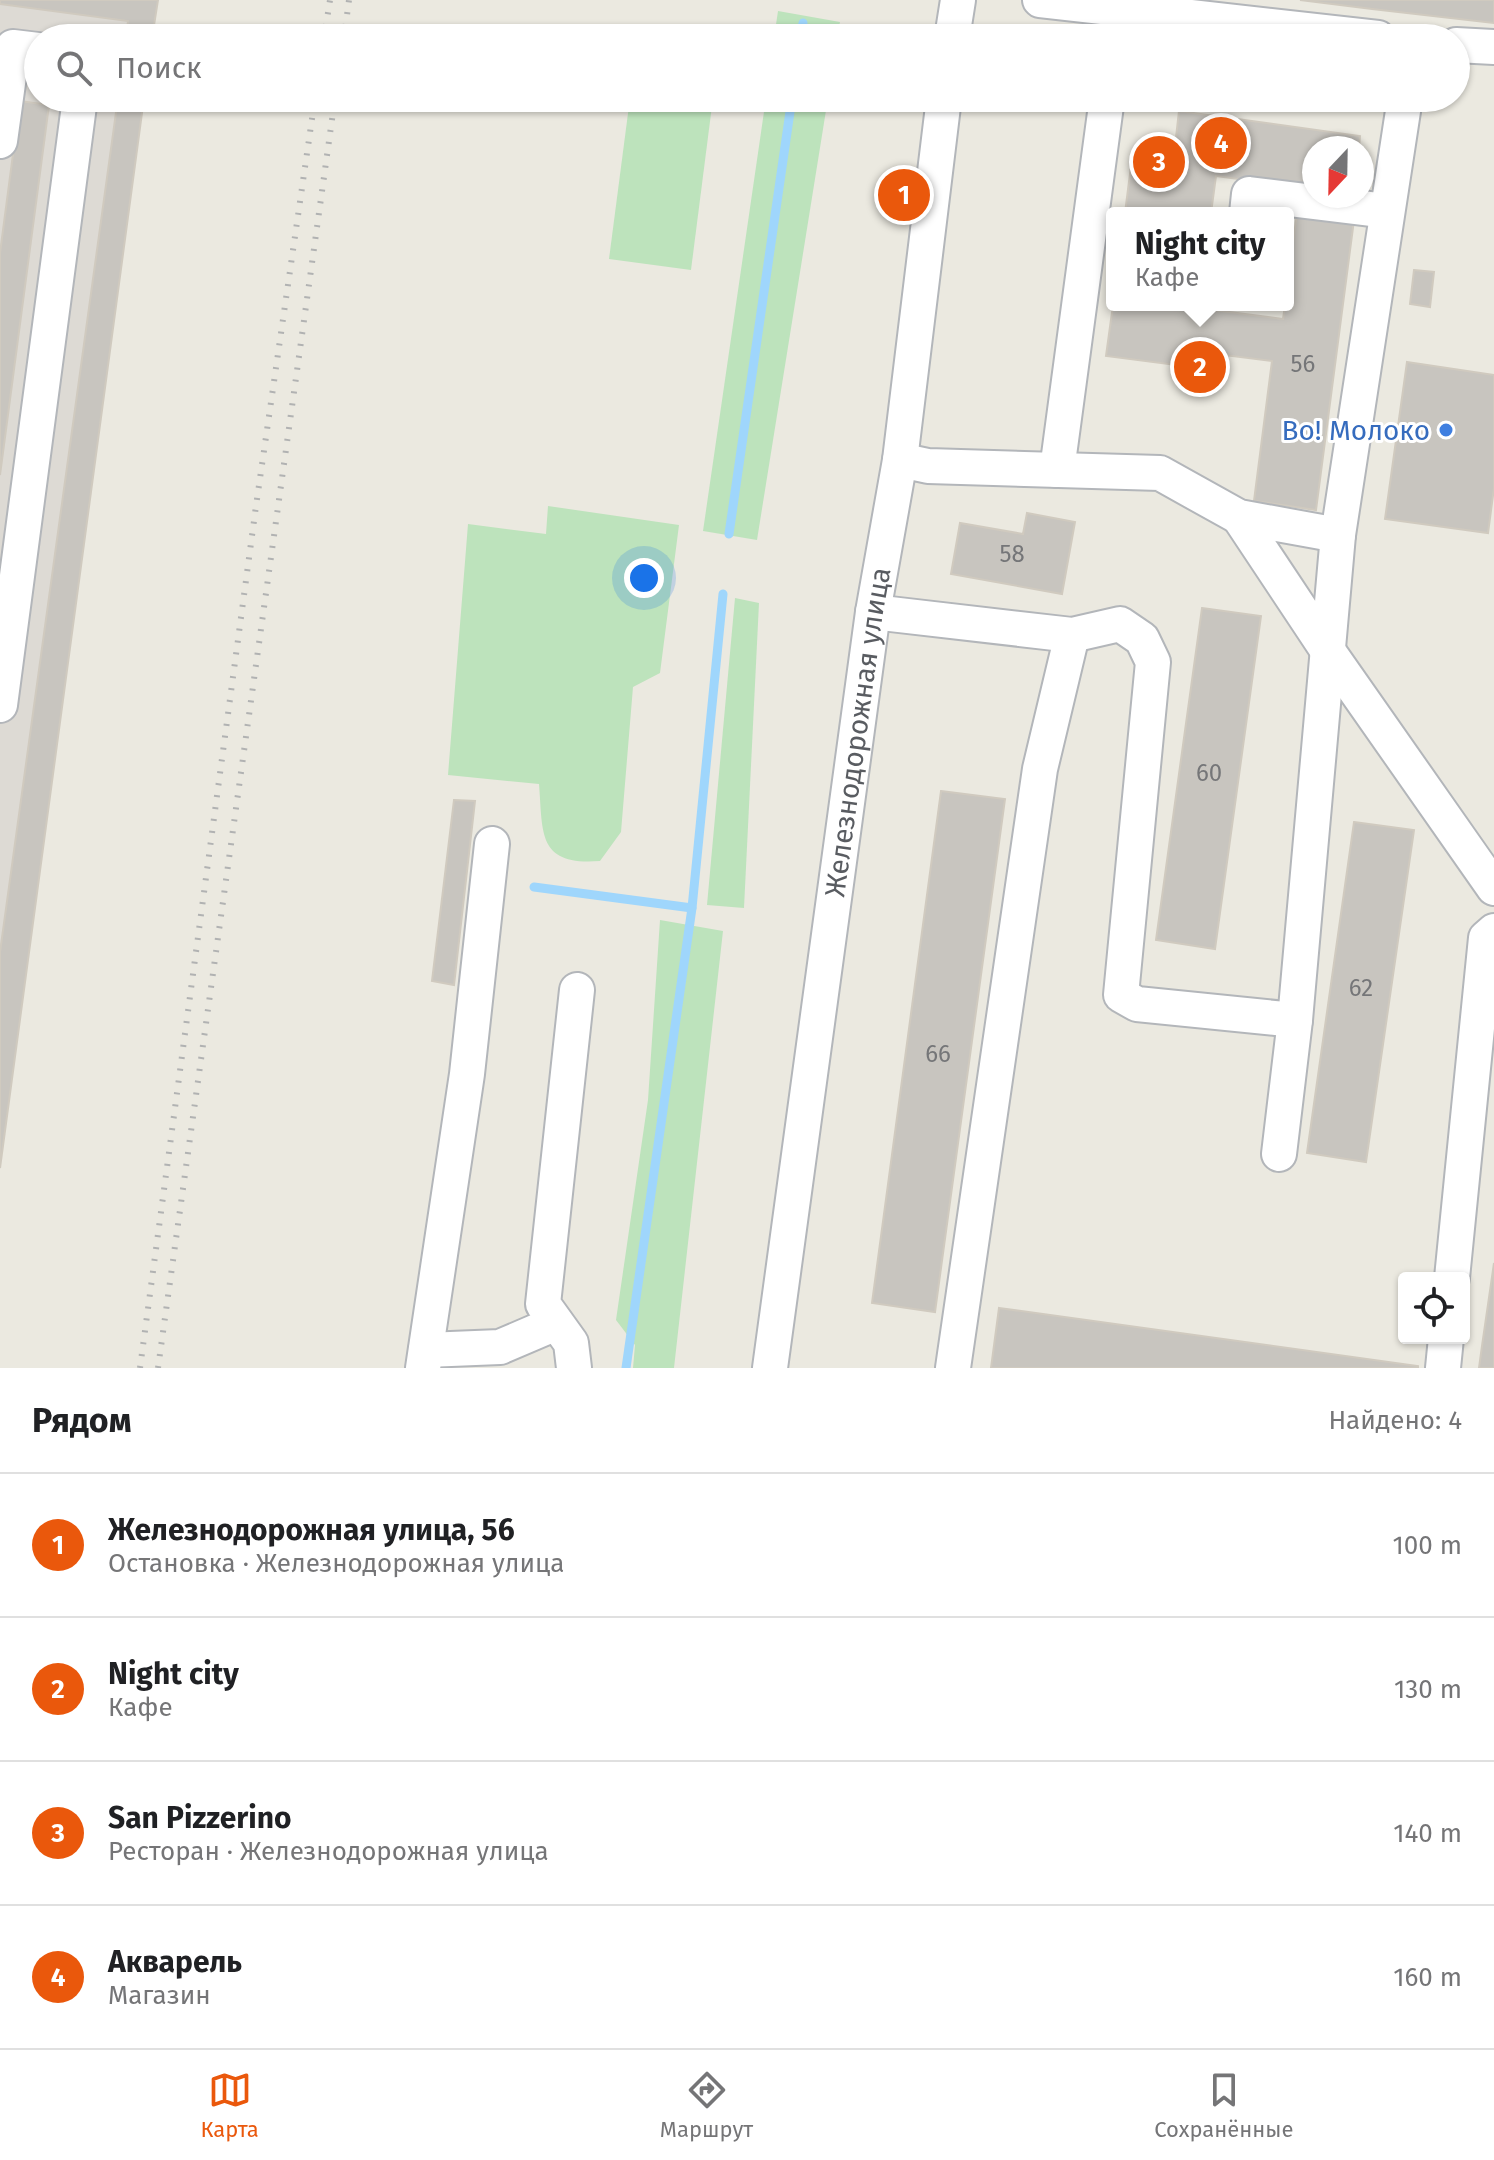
<!DOCTYPE html>
<html lang="ru">
<head>
<meta charset="utf-8">
<style>
  :root { --surface:#fff; --page:#f6f6f6; --text:#202124; --muted:#757577; --line:#e0e0e0; --accent:#ea580c }
  body { margin:0; font-family:"Fira Sans",sans-serif; background:var(--page); color:var(--text) }
  .controls { position:absolute; right:24px; bottom:24px; display:grid; overflow:hidden; border-radius:8px; box-shadow:0 2px 6px #0004 }
  .controls button { width:72px; height:72px; display:grid; place-items:center; padding:0; border:0; border-bottom:2px solid var(--line); background:var(--surface); color:var(--text); font:40px sans-serif }
  .compass { position:absolute; left:1302px; top:136px; width:72px; height:72px; border-radius:50%; background:var(--surface); box-shadow:0 2px 6px #0004; rotate:202deg }
  .you { position:absolute; left:644px; top:578px; width:28px; height:28px; margin:-20px; border:6px solid #fff; border-radius:50%; background:#1a73e8; box-shadow:0 0 0 12px #1a73e833 }
  .badge { display:grid; place-items:center; width:52px; height:52px; border-radius:50%; background:var(--accent); color:#fff; font-size:26px; font-weight:700 }
  .pin { position:absolute; translate:-50% -50%; border:4px solid #fff; box-shadow:0 2px 8px #0006 }
  .popup { position:absolute; left:1106px; top:207px; width:188px; height:104px; box-sizing:border-box; display:grid; place-content:center; border-radius:8px; background:var(--surface); filter:drop-shadow(0 2px 6px #0005); font-size:26px; white-space:nowrap; color:var(--muted) }
  .popup b { font-size:30px; color:var(--text) }
  .popup::after { content:''; position:absolute; left:50%; top:100%; margin-left:-16px; border:16px solid transparent; border-top-color:var(--surface) }
  .list { margin:0; padding:0; list-style:none }
  h2 { display:flex; justify-content:space-between; align-items:center; height:104px; margin:0; padding:0 32px; font-size:34px }
  h2 small { font-size:26px; font-weight:400; color:var(--muted) }
  .list li { display:grid; grid-template-columns:52px 1fr auto; gap:24px; align-items:center; box-sizing:border-box; height:144px; padding:0 32px; border-top:2px solid var(--line) }
  .list b { display:block; font-size:30px; white-space:nowrap }
  .list p { margin:0; font-size:26px; white-space:nowrap; color:var(--muted) }
  .list em { font-size:26px; font-style:normal; color:var(--muted) }
  .icon { flex:none; width:44px; height:44px; fill:none; stroke:currentColor; stroke-width:2; stroke-linecap:round; stroke-linejoin:round }
  .map { position:relative; flex:none; width:1494px; height:1368px; overflow:hidden }
  .search { position:absolute; background:var(--surface); box-shadow:0 2px 6px #0004; left:24px; right:24px; top:24px; height:88px; display:flex; align-items:center; gap:20px; box-sizing:border-box; padding:0 28px; border-radius:44px; color:var(--muted); font-size:30px }
  .sheet { height:680px; background:var(--surface) }
  nav { display:flex; justify-content:space-around; align-items:center; box-sizing:border-box; height:112px; border-top:2px solid var(--line); background:var(--surface); font-size:22px; color:var(--muted) }
  nav a { display:grid; justify-items:center; gap:4px }
  nav .on { color:var(--accent) }
  .map>svg:first-child { display:block }
</style>
</head>
<body>
<div class="map">
<svg width="1494" height="1368" viewBox="0 0 1494 1368">
  <rect width="100%" height="100%" fill="#ebe9e0"/>
  <path fill="#dddad4" d="M0,0h158l-6,38h-114v60h106l-144,1070z"/>
  <g fill="#bde3bc">
    <path d="M778,11l62,11 -3,16h-63z"/>
    <path d="M630,98h83l-22,172 -82,-11z"/>
    <path d="M766,98h62l-71,442 -54,-9z"/>
    <path d="M548,506l131,19 -19,148 -27,14 -12,145 -21,29c-63,5 -57,-28 -61,-77l-91,-9 20,-251 78,10z"/>
    <path d="M735,598l24,5 -15,305 -37,-3z"/>
    <path d="M660,920l63,11 -49,437h-41l2,-23 -19,-25 32,-220z"/>
  </g>
  <g fill="none" stroke-linecap="round" stroke-linejoin="round">
    <g stroke="#9fd6fc" stroke-width="9">
      <path d="M801,38l2,-15"/>
      <path d="M729,534l63,-436"/>
      <path d="M534,887l158,21"/>
      <path d="M626,1368l66,-460 31,-314"/>
    </g>
  </g>
  <g fill="#c8c5bf" stroke="#d0cabf" stroke-width="2">
    <path d="M0,0h158l-6,38h-26l2,-17 -128,-17z"/>
    <path d="M1300,0h194v23l-122,-14z"/>
    <path d="M118,98h26l-144,1070v-216z"/>
    <path d="M20,101l29,4 -49,370v-222z"/>
    <path d="M1179,111l181,25 -1,12h-45v41l-98,-13 -5,37h-86l8,-63 41,5z"/>
    <path d="M1297,213l57,7 -38,290 -62,-9 18,-140 -79,-10 -2,16 -85,-11 7,-51h86v3l84,11 2,-14h3v-25z"/>
    <path d="M1414,270l20,2 -4,35 -20,-3z"/>
    <path d="M1407,362l87,13v113l-6,45 -103,-14z"/>
    <path d="M1027,513l48,9 -13,72 -111,-20 9,-51 63,11z"/>
    <path d="M1202,608l59,8 -46,333 -59,-9z"/>
    <path d="M941,791l64,8 -70,513 -63,-9z"/>
    <path d="M454,800l21,1 -21,184 -22,-4z"/>
    <path d="M1354,822l60,8 -48,332 -59,-9z"/>
    <path d="M1494,1263v105h-15l3,-22z"/>
    <path d="M999,1308l419,58v2h-427z"/>
  </g>
  <g fill="none" stroke-linecap="round" stroke-linejoin="round">
    <defs>
      <g id="minor">
        <path d="M1040,0l338,38"/>
        <path d="M952,38l6,-38"/>
        <path d="M1456,45l38,2"/>
        <path d="M0,141l13,-94 25,3"/>
        <path d="M1247,213l2,-19 138,17"/>
        <path d="M900,460l28,6 232,7 79,44 99,18"/>
        <path d="M1057,470l50,-372"/>
        <path d="M1239,517l89,134 166,237"/>
        <path d="M873,612l199,23 48,-11 22,15 11,23 -32,333 16,9 158,16"/>
        <path d="M0,705l80,-607"/>
        <path d="M1279,1154l16,-134 43,-485 67,-437"/>
        <path d="M1452,1278l34,-340 8,-7"/>
        <path d="M426,1350l74,-3 56,-24"/>
        <path d="M423,1368l44,-294 25,-230"/>
        <path d="M574,1368l-3,-25 -28,-39 34,-314"/>
        <path id="s1" d="M770,1368l103,-756 27,-152 44,-362"/>
        <path d="M953,1368l87,-599 32,-134"/>
        <path d="M1443,1368l3,-30"/>
      </g>
    </defs>
    <use href="#minor" stroke="#b3b6ba" stroke-width="38"/>
    <use href="#minor" stroke="#fff" stroke-width="34"/>
    <g stroke="#b1b2b2" stroke-width="6" stroke-dasharray="2 10" stroke-linecap="butt">
      <path d="M324,38l6,-38"/>
      <path d="M344,38l5,-38"/>
      <path d="M140,1368l116,-862 59,-408"/>
      <path d="M158,1368l177,-1270"/>
    </g>
  </g>
  <circle fill="#3f7fe0" stroke="#fff" stroke-width="3" cx="1446" cy="430" r="8"/>
  <g text-anchor="middle" stroke-width="6" stroke-linejoin="round" paint-order="stroke">
    <g font-size="24" fill="#757678">
      <text x="1303" y="372">56</text>
      <text x="1012" y="562">58</text>
      <text x="1209" y="781">60</text>
      <text x="1361" y="996">62</text>
      <text x="938" y="1062">66</text>
    </g>
    <g font-size="28" fill="#366cbe" stroke="#fff" text-anchor="end">
      <text x="1430" y="440">Во! Молоко</text>
    </g>
    <g font-size="28" fill="#595c61" stroke="#fff">
      <text dy="10" stroke="none"><textPath href="#s1" startOffset="642">Железнодорожная улица</textPath></text>
    </g>
  </g>
</svg>
<div class="controls">
<button><svg class="icon" aria-label="locate" viewBox="0 0 24 24"><circle cx="12" cy="12" r="6"/><path d="M12 2v4M12 18v4M2 12h4M18 12h4"/></svg></button>
</div>
<svg class="compass" viewBox="-18 -18 36 36"><path d="M0-13l5 13h-10z" fill="#e53935"/><path d="M0 13l5-13h-10z" fill="#757577"/></svg>
<div class="you"></div>
<div class="pin badge" style="left:904px;top:195px">1</div>
<div class="pin badge" style="left:1200px;top:367px">2</div>
<div class="popup"><b>Night city</b>Кафе</div>
<div class="pin badge" style="left:1159px;top:162px">3</div>
<div class="pin badge" style="left:1221px;top:143px">4</div>
<div class="search"><svg class="icon" aria-label="search" viewBox="0 0 24 24"><circle cx="10" cy="10" r="6"/><path d="M15 15l6 6"/></svg>Поиск</div>
</div>
<section class="sheet">
<h2>Рядом<small>Найдено: 4</small></h2>
<ul class="list">
<li><span class="badge">1</span><div><b>Железнодорожная улица, 56</b><p>Остановка · Железнодорожная улица</p></div><em>100 m</em></li>
<li><span class="badge">2</span><div><b>Night city</b><p>Кафе</p></div><em>130 m</em></li>
<li><span class="badge">3</span><div><b>San Pizzerino</b><p>Ресторан · Железнодорожная улица</p></div><em>140 m</em></li>
<li><span class="badge">4</span><div><b>Акварель</b><p>Магазин</p></div><em>160 m</em></li>
</ul>
</section>
<nav>
<a class="on"><svg class="icon" aria-label="map" viewBox="0 0 24 24"><path d="M3 6l6-2 6 2 6-2v14l-6 2-6-2-6 2zM9 4v14M15 6v14"/></svg>Карта</a>
<a><svg class="icon" aria-label="directions" viewBox="0 0 24 24"><path d="M12 3l9 9-9 9-9-9zM9 14v-3h6M13 9l2 2-2 2"/></svg>Маршрут</a>
<a><svg class="icon" aria-label="saved" viewBox="0 0 24 24"><path d="M7 4h10v16l-5-4-5 4z"/></svg>Сохранённые</a>
</nav>
</body>
</html>
